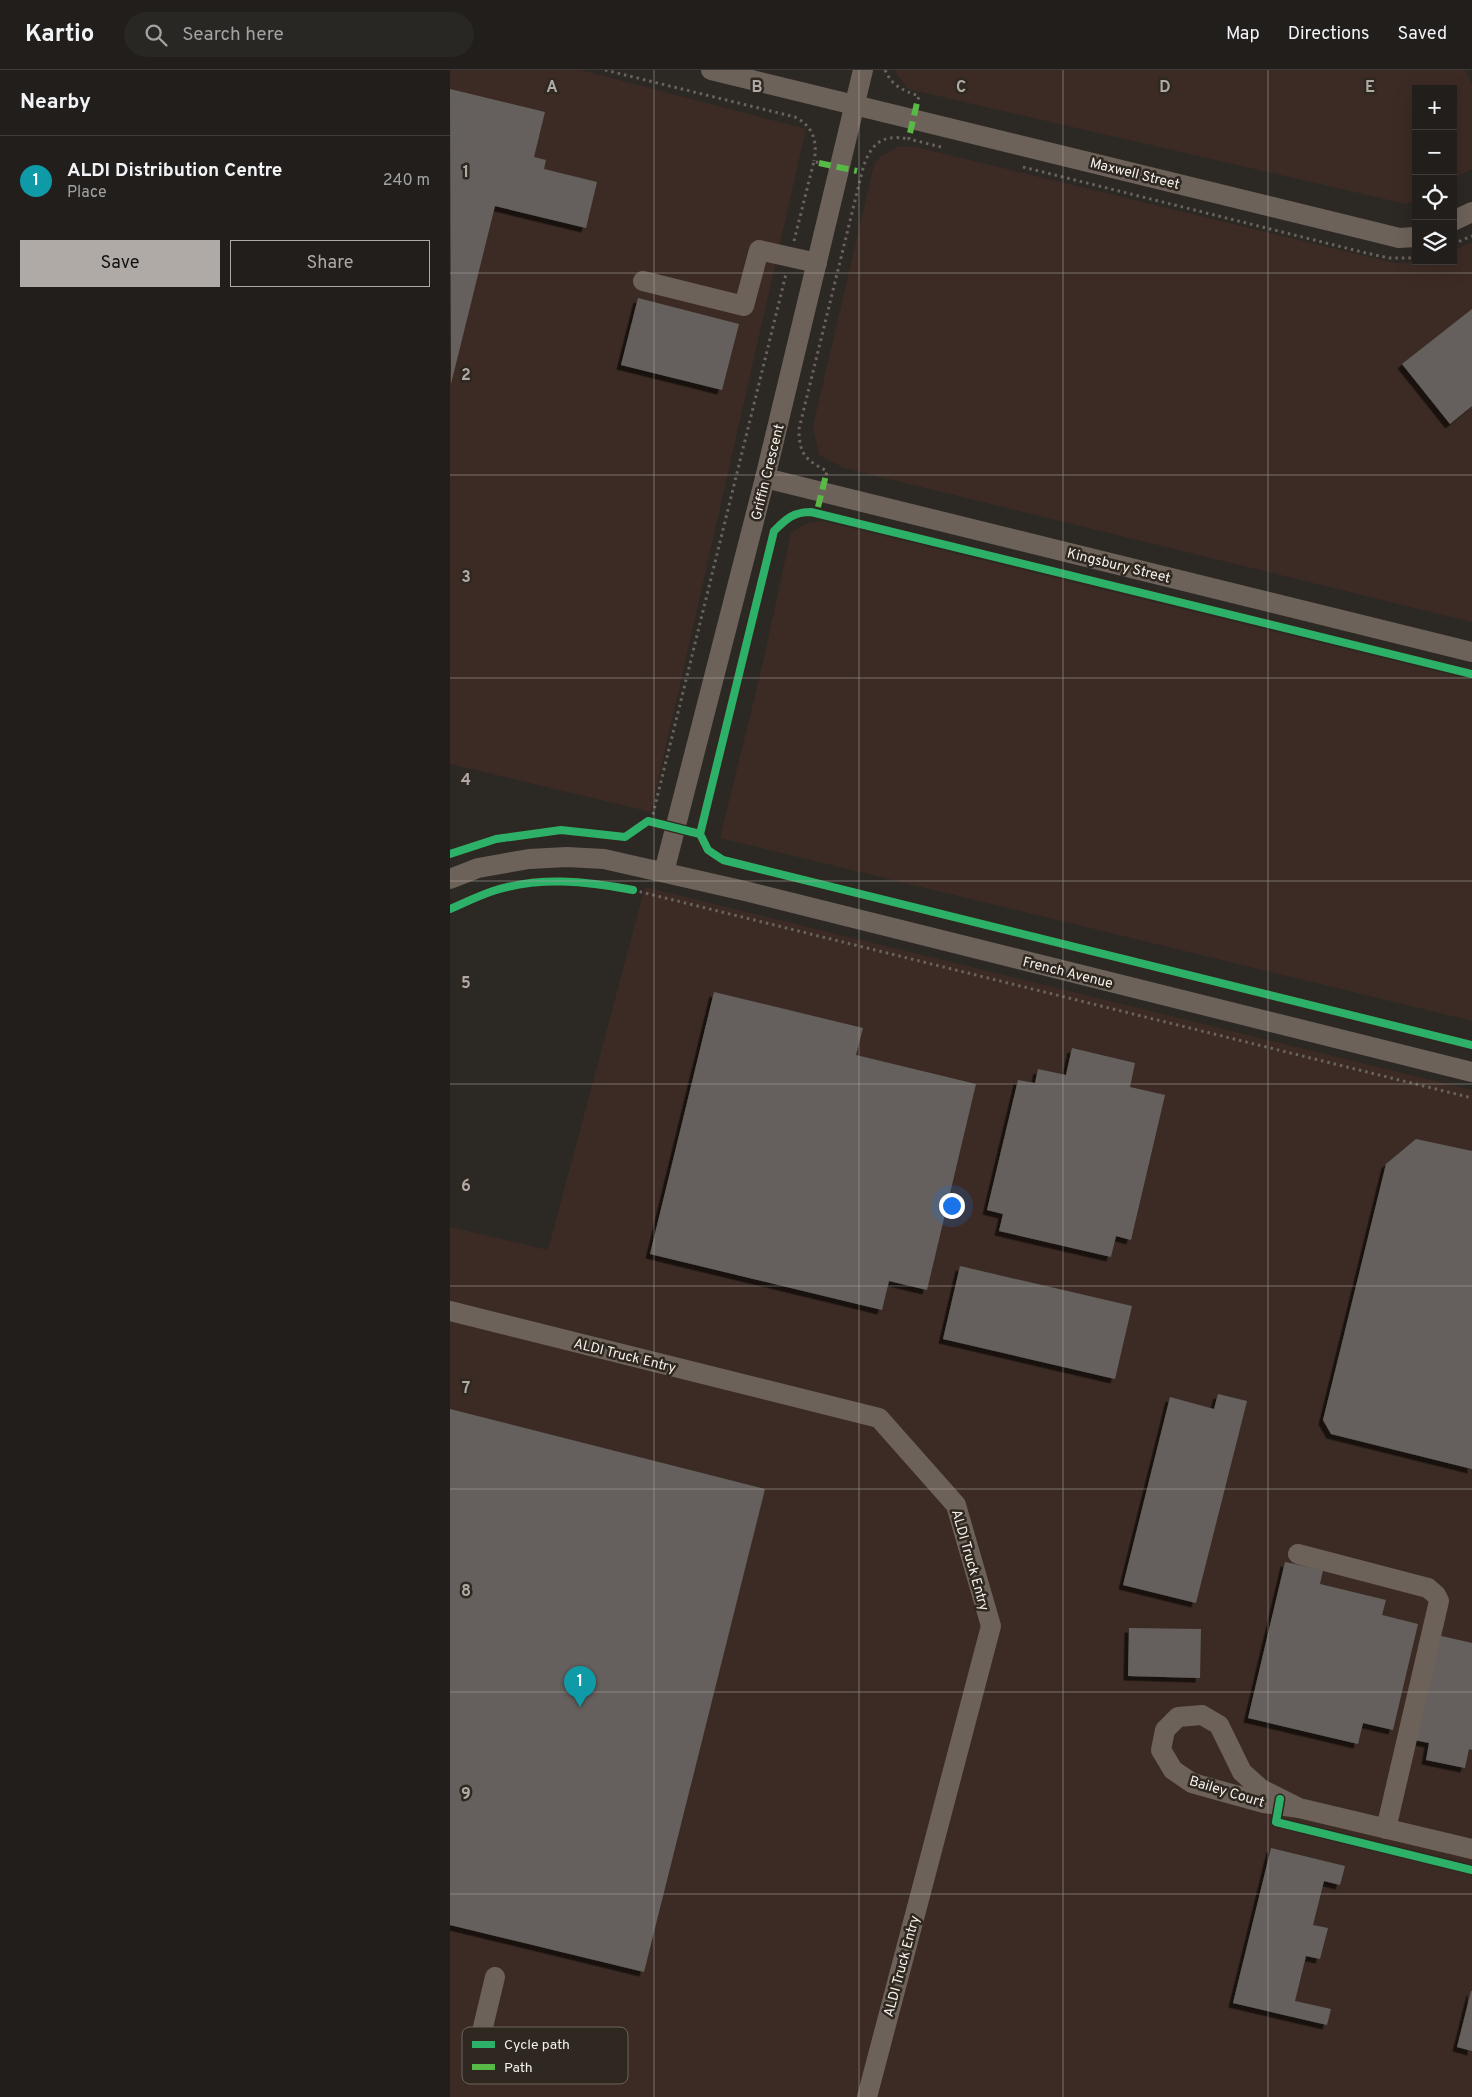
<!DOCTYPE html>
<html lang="en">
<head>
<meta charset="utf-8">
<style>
  :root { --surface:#211e1b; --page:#292724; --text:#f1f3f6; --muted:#a2a2a3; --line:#3e3c3a; --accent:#afaaa5 }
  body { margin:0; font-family:Overpass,sans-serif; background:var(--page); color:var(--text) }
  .controls { position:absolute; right:15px; top:15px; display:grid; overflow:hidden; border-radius:0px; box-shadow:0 5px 20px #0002 }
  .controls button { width:45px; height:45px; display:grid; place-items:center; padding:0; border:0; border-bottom:1px solid var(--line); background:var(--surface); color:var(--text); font:25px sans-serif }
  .you { position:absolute; left:501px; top:1135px; width:18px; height:18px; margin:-12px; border:4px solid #fff; border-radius:50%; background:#1a73e8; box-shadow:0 0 0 8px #1a73e833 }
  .badge { display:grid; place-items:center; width:32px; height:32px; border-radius:50%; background:var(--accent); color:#fff; font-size:16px; font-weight:700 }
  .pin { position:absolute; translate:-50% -41px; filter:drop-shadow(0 1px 2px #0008) }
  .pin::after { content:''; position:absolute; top:26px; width:18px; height:15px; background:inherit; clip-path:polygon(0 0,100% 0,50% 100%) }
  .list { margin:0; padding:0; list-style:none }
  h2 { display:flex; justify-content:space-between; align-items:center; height:65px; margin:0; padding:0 20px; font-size:21px }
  h2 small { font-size:16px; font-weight:400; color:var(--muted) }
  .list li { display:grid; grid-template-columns:32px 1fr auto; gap:15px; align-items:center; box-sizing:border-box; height:90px; padding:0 20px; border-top:1px solid var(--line) }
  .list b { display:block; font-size:19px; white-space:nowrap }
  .list p { margin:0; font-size:16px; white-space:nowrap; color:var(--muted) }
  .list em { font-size:16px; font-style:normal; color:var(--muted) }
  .actions { display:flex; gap:10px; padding:15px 20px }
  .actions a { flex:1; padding:11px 0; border:1px solid var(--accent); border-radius:0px; text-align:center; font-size:18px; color:var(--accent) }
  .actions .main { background:var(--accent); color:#111 }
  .icon { flex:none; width:28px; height:28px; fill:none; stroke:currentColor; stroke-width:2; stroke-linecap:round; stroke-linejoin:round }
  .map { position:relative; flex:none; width:1022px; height:2027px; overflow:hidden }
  header { display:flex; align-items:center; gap:30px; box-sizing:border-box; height:70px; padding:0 25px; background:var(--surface); border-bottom:1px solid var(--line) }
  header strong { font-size:24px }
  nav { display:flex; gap:28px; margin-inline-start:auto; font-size:18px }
  .search { width:350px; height:45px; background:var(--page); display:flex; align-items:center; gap:12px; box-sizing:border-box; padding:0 18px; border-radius:28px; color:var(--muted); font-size:19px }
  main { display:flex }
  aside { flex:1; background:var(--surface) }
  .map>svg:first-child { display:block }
</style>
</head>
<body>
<header>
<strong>Kartio</strong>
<div class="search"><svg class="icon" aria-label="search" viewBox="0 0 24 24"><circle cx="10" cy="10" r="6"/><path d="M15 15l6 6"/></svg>Search here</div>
<nav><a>Map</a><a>Directions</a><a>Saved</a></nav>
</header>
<main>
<aside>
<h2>Nearby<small></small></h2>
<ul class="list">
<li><span class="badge" style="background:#0f9aa8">1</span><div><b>ALDI Distribution Centre</b><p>Place</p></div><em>240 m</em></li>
</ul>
<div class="actions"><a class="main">Save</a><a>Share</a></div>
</aside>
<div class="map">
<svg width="1022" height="2027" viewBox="0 0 1022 2027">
  <defs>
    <filter id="shadow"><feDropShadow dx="-4.5" dy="4.5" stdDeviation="0" flood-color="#0009"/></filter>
  </defs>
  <rect width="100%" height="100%" fill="#2c2824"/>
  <g fill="#3c2b24">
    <path d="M0,0h131l225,59 -155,683 -201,-48z"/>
    <path d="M444,0h571l7,15v84l-19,10v-90h-37v110l-10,5 -498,-115z"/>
    <path d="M447,77h19l478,116 59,-2v-11l19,-8v380l-628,-154 -25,-13 -6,-29 61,-261 6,-8z"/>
    <path d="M373,451l649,159v341l-752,-183 42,-171 29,-134 14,-9z"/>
    <path d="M195,817l827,203v1007h-1022v-870l98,23z"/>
  </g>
  <g fill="#65615d" filter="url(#shadow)">
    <path d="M0,19l95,23 -11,45 12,3 -2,9 53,13 -11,46 -91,-22 -44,178z"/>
    <path d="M188,228l101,26 -17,66 -101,-25z"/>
    <path d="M1022,239v97l-22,18 -48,-60z"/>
    <path d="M264,922l149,36 -7,27 120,29 -49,206 -38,-9 -7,29 -232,-56z"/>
    <path d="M622,978l63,15 -5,24 35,8 -34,145 -15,-4 -5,21 -112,-26 4,-17 -16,-4 31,-130 17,3 3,-14 28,6z"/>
    <path d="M966,1069l56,12v318l-141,-35 -8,-14 63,-256z"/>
    <path d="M510,1196l172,40 -17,73 -172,-40z"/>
    <path d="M768,1324l29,7 -51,202 -73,-18 47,-188 44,12z"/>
    <path d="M0,1339l315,80 -121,483 -194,-47z"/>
    <path d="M835,1492l38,8 -3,14 66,16 -4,15 36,9 -25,106 -30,-7 -5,21 -110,-26z"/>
    <path d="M679,1558l72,1 -1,49 -72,-2z"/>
    <path d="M987,1565l35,8v107l-3,-1 -4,19 -39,-8 3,-17 -15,-3z"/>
    <path d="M821,1778l74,18 -5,19 -16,-4 -11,44 15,3 -8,31 -14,-3 -11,45 36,8 -4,16 -94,-22z"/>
    <path d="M1021,1921h1v60l-15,-4z"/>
  </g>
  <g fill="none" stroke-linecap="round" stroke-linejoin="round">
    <g stroke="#6a635d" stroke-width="3" stroke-dasharray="2.5 4" stroke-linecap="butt">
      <path d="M155,0l190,47c18,9 23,25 19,44"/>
      <path d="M435,0c7,16 17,20 34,26l-2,7"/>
      <path d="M459,67v2l32,8"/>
      <path d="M573,97l343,86 23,5h27"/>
      <path d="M344,171l20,-80 5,2"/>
      <path d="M1003,174l19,-8"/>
      <path d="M376,405l1,-4c-21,-11 -28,-16 -28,-42l63,-257c7,-26 18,-39 47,-33"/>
      <path d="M1022,604l-661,-162c-18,0 -25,7 -37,19l-74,303 8,16 15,10 749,185"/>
      <path d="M198,751l7,1"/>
      <path d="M0,784l46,-15 65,-9 64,7 10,-5 18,-18 133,-540"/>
      <path d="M0,839c14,-6 28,-13 43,-18 46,-15 93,-10 140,-1l839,208"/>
      <path d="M988,1792l34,8"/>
    </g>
    <g stroke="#6d6259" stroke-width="20">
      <path d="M261,0l664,162 24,6 17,-1"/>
      <path d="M1003,151l19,-9"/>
      <path d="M193,211l101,25 15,-56 58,13"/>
      <path d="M315,408l707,174"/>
      <path d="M214,802l101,-394 98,-408"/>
      <path d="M0,809l28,-11 51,-9 38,-2 37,2 141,32 727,181"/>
      <path d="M0,1241l429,107 77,87 35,121 -124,471"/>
      <path d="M848,1484l130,34 8,7 3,6 -53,228"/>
      <path d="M849,1738l-38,-19 -19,-17 -23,-47 -17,-10 -24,2 -13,13 -4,20 12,20 19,13 72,20 35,5 173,41"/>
      <path d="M33,1957l12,-50"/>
    </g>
    <g stroke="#58b947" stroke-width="6" stroke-dasharray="12 6" stroke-linecap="butt">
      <path d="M460,63l7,-30"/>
      <path d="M369,93l38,8"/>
      <path d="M368,437l8,-32"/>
    </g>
    <defs>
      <g id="cycleway">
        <path d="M1022,604l-661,-162c-18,0 -25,7 -37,19l-74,303 8,16 15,10 749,185"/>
        <path d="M0,784l46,-15 65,-9 64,7 23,-16 52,13"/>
        <path d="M0,839c14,-6 28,-13 43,-18 46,-15 93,-10 140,-1"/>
        <path d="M830,1729l-4,23 196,48"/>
      </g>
    </defs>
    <use href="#cycleway" stroke="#2f2820" stroke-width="11"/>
    <use href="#cycleway" stroke="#2db169" stroke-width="8"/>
  </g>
  <path fill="none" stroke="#afaaa5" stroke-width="1" stroke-opacity="0.55" d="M204,0v2027M409,0v2027M613,0v2027M818,0v2027M0,203h1022M0,405h1022M0,608h1022M0,811h1022M0,1014h1022M0,1216h1022M0,1419h1022M0,1622h1022M0,1824h1022"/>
  <g text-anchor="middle" stroke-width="5" stroke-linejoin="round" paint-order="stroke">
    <g font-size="14" fill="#f5f0eb" stroke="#2f2820">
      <text transform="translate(685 103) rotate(14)" y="5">Maxwell Street</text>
      <text transform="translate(317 402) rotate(-76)" y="5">Griffin Crescent</text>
      <text transform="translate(669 495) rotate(14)" y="5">Kingsbury Street</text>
      <text transform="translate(618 902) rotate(14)" y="5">French Avenue</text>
      <text transform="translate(175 1285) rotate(14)" y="5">ALDI Truck Entry</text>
      <text transform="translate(521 1490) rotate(74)" y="5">ALDI Truck Entry</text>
      <text transform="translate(777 1721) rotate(17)" y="5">Bailey Court</text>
      <text transform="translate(451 1896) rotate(-75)" y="5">ALDI Truck Entry</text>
    </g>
  </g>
  <rect x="12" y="1957" width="166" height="57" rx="8" fill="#2f2820" stroke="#6a645d" stroke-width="1"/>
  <rect x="22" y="1971" width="23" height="7" fill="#2db169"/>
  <rect x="22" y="1994" width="23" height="6" fill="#58b947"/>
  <g font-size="14" fill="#f5f0eb">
    <text x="54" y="1979">Cycle path</text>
    <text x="54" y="2002">Path</text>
  </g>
  <g font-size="16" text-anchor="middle" font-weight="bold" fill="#afaaa5" stroke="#2f2820" stroke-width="5" stroke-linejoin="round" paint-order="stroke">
    <text x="102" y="22">A</text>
    <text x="307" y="22">B</text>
    <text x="511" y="22">C</text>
    <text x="715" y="22">D</text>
    <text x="920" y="22">E</text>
    <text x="16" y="107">1</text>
    <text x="16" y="310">2</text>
    <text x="16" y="512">3</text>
    <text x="16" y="715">4</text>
    <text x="16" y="918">5</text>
    <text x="16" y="1121">6</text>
    <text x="16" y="1323">7</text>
    <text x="16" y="1526">8</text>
    <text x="16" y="1729">9</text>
  </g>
</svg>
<div class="controls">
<button>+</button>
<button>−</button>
<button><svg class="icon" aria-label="locate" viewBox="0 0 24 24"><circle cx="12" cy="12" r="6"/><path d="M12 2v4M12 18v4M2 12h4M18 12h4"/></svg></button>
<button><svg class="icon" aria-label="layers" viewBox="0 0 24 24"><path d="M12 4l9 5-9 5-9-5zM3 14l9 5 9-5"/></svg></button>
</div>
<div class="you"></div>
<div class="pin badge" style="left:130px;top:1637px;background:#0f9aa8">1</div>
</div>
</main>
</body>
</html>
